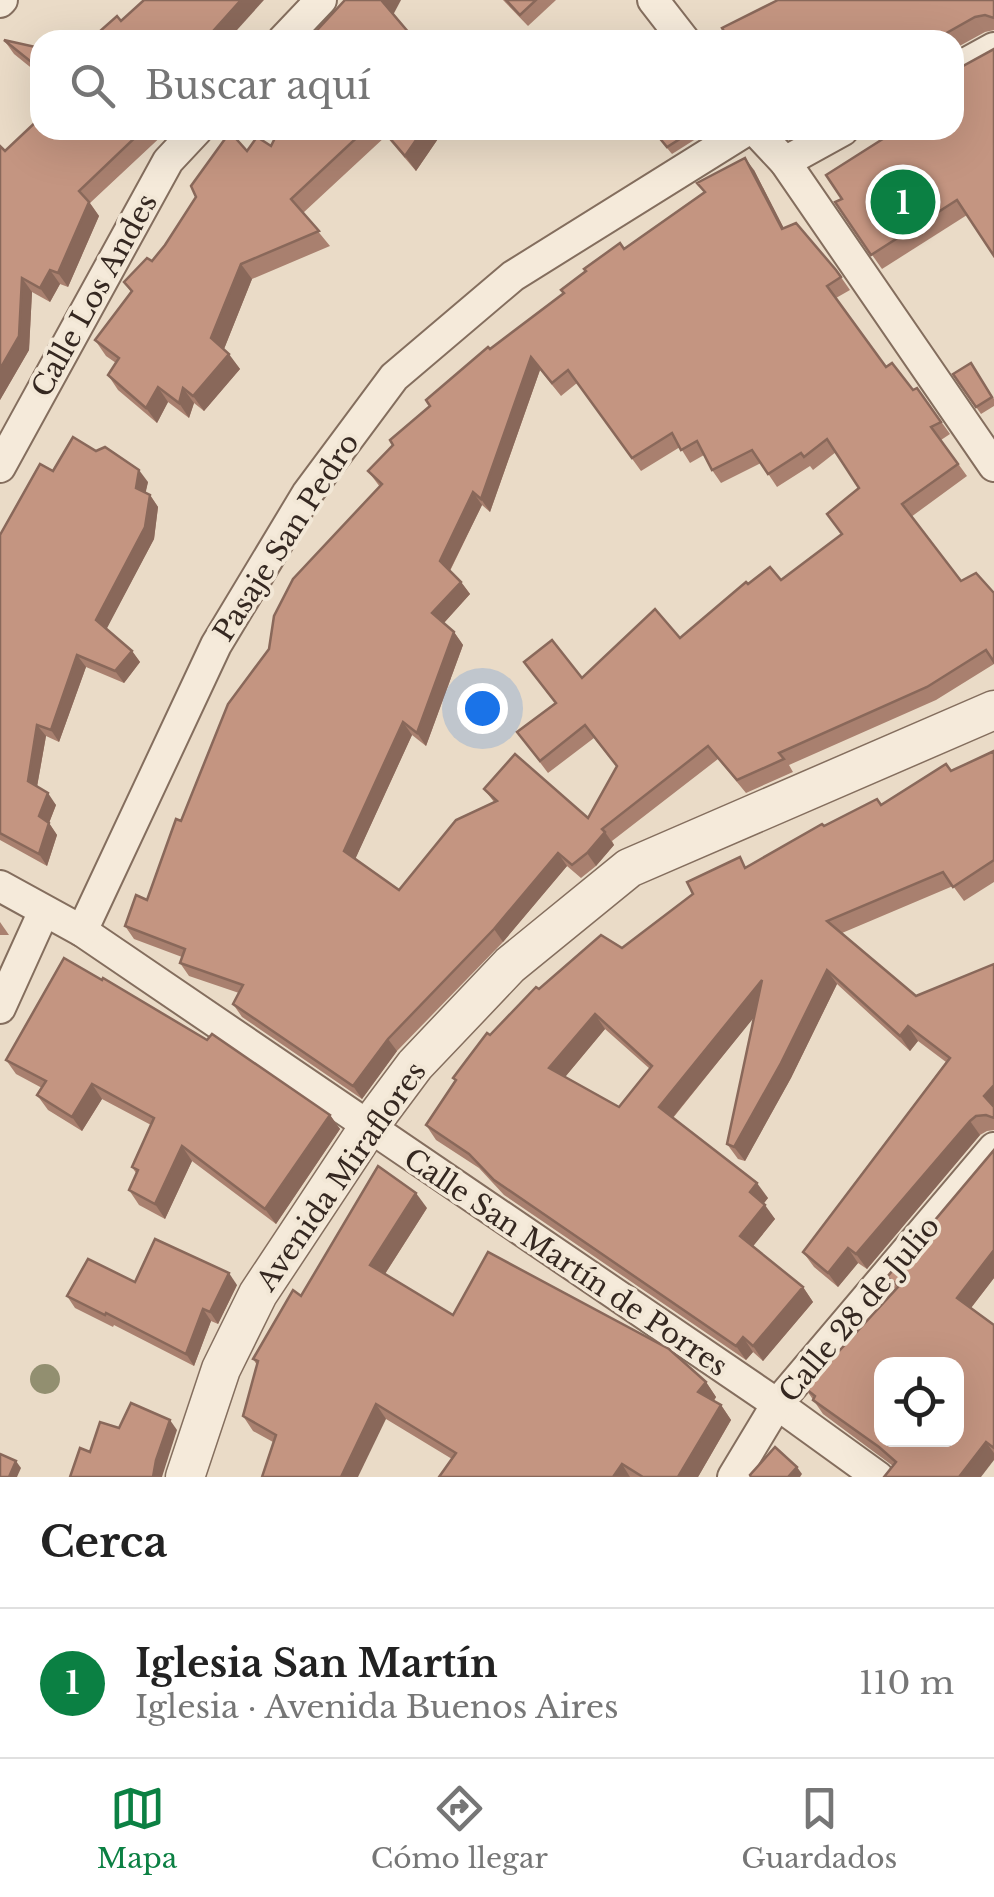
<!DOCTYPE html>
<html lang="es">
<head>
<meta charset="utf-8">
<style>
  :root { --surface:#fff; --page:#f2f2f2; --text:#222; --muted:#767676; --line:#e0e0e0; --accent:#0b8043 }
  body { margin:0; font-family:"Libre Baskerville",serif; background:var(--page); color:var(--text) }
  .controls { position:absolute; right:30px; bottom:30px; display:grid; overflow:hidden; border-radius:20px; box-shadow:0 10px 40px #0002 }
  .controls button { width:90px; height:90px; display:grid; place-items:center; padding:0; border:0; border-bottom:2px solid var(--line); background:var(--surface); color:var(--text); font:50px sans-serif }
  .you { position:absolute; left:482px; top:708px; width:35px; height:35px; margin:-25px; border:8px solid #fff; border-radius:50%; background:#1a73e8; box-shadow:0 0 0 15px #1a73e833 }
  .badge { display:grid; place-items:center; width:65px; height:65px; border-radius:50%; background:var(--accent); color:#fff; font-size:32px; font-weight:700 }
  .pin { position:absolute; translate:-50% -50%; border:5px solid #fff; box-shadow:0 2px 10px #0006 }
  .list { margin:0; padding:0; list-style:none }
  h2 { display:flex; justify-content:space-between; align-items:center; height:130px; margin:0; padding:0 40px; font-size:42px }
  h2 small { font-size:32px; font-weight:400; color:var(--muted) }
  .list li { display:grid; grid-template-columns:65px 1fr auto; gap:30px; align-items:center; box-sizing:border-box; height:150px; padding:0 40px; border-top:2px solid var(--line) }
  .list b { display:block; font-size:38px; white-space:nowrap }
  .list p { margin:0; font-size:32px; white-space:nowrap; color:var(--muted) }
  .list em { font-size:32px; font-style:normal; color:var(--muted) }
  .icon { flex:none; width:55px; height:55px; fill:none; stroke:currentColor; stroke-width:2; stroke-linecap:round; stroke-linejoin:round }
  .map { position:relative; flex:none; width:994px; height:1477px; overflow:hidden }
  .search { position:absolute; background:var(--surface); box-shadow:0 10px 40px #0002; left:30px; right:30px; top:30px; height:110px; display:flex; align-items:center; gap:25px; box-sizing:border-box; padding:0 35px; border-radius:30px; color:var(--muted); font-size:38px }
  .sheet { height:280px; background:var(--surface) }
  nav { display:flex; justify-content:space-around; align-items:center; box-sizing:border-box; height:140px; border-top:2px solid var(--line); background:var(--surface); font-size:28px; color:var(--muted) }
  nav a { display:grid; justify-items:center; gap:5px }
  nav .on { color:var(--accent) }
  .map>svg:first-child { display:block }
</style>
</head>
<body>
<div class="map">
<svg width="994" height="1477" viewBox="0 0 994 1477">
  <rect width="100%" height="100%" fill="#eadbc7"/>
  <g fill="none" stroke-linecap="round" stroke-linejoin="round">
    <defs>
      <g id="minor">
        <path d="M653,0l31,40"/>
        <path d="M0,2l2,-2"/>
        <path d="M283,40l38,-40"/>
        <path d="M954,70l40,-22"/>
        <path d="M755,130l30,32 209,304"/>
        <path d="M785,162l58,-32"/>
        <path d="M0,467l168,-306 29,-31"/>
        <path d="M0,886l82,45 695,473 101,73"/>
        <path d="M82,931l134,-286 91,-151 87,-117 119,-101 234,-146"/>
        <path d="M0,1008l44,-97"/>
        <path d="M733,1477l44,-73 217,-256"/>
      </g>
      <path id="tertiary" d="M185,1477l36,-108 37,-75 110,-166 47,-63 95,-100 119,-97 365,-158"/>
    </defs>
    <use href="#minor" stroke="#846e5e" stroke-width="34"/>
    <use href="#tertiary" stroke="#846e5e" stroke-width="41"/>
    <use href="#minor" stroke="#f5eada" stroke-width="30"/>
    <use href="#tertiary" stroke="#f5eada" stroke-width="38"/>
  </g>
  <circle fill="#928f70" cx="45" cy="1379" r="15"/>
  <g fill="#a9806f" fill-rule="evenodd">
    <path d="M503,0h53l-28,26z"/>
    <path d="M994,0v30l-9,2 -31,17v-9h-225z"/>
    <path d="M4,40l36,8v27l-26,-21z"/>
    <path d="M40,130l127,1 -77,72 9,13 -31,71 -8,-3 -10,18 -18,-10 -3,58 -29,50v-254l5,5z"/>
    <path d="M279,130h165l-28,41 -30,-35 -83,77 27,33 -78,33 -28,70 16,20 -36,42 -10,-8 -5,15 -21,-16 -11,21 -39,-33 -10,-15 8,-12 -10,-7 -11,-16 36,-48 -7,-10 28,-21 95,-110 24,-5z"/>
    <path d="M652,130h58l-38,24z"/>
    <path d="M783,130h22l-16,9z"/>
    <path d="M954,130l13,85 -85,54 -47,-67z"/>
    <path d="M754,170l30,59 52,41 14,20 -14,8 50,69 27,23 4,-2 33,46 -9,6 26,36 -56,41 50,64 33,12v71l-58,36 -147,65 4,7 -47,21 -28,-34 -106,82 2,4 -18,21 -15,12 -14,-12 -64,76 -106,109 -35,48 -120,-82 -9,-13 6,-11 -50,-17 -9,-13 2,-6 -48,-18 -9,-13 22,-26 34,-79 88,-172 111,-162 -12,-16 62,-65 -4,-6 64,-51 214,-157 -7,-9zM540,370l21,26 16,-13 64,88 39,-24 10,16 14,-8 8,15 9,13 40,-20 16,24 33,-21 3,4 23,-18 23,36 -32,26 15,21 -61,45 -33,4 -68,54 -98,40 -58,-16 31,41 -38,29 31,41 46,-35 23,29 -29,51 -104,-29 10,13 -95,88 -44,-31 57,-124 14,11 37,-101 -9,-13 -10,-9 26,-29 -9,-12 -11,-11 32,-66 8,7z"/>
    <path d="M971,363l23,36v7l-13,8 -28,-40z"/>
    <path d="M53,471l95,11 -3,11 5,2 8,12 -4,32 -48,90 26,22 8,11 -16,21 -38,-16 -27,75 -13,-6 -9,51 19,18 -7,18 8,12 -10,31 -47,-26v-305z"/>
    <path d="M994,751v131l-30,19 -11,-15 -111,47 74,63 78,-32v166l-7,1 -7,4 -113,134 -9,-6 -20,24 -24,-20 -11,-15 143,-190 -28,-21 -8,10 -73,-67 -46,94 -46,83 -7,-2 -11,-15 27,-127 -81,101 95,80 -5,6 12,15 -22,27 50,41 10,15 -50,59 -10,-9 -7,8 -242,-165 -25,-27 -43,-28 -10,-15 30,-44 -3,-3 37,-43 49,-46 83,-41 124,-81 78,-41 57,-21zM605,1029l45,40 -31,38 -54,-30z"/>
    <path d="M0,922l9,13h-9z"/>
    <path d="M6,1060l324,55 10,14 -64,95 -84,-63 -27,58 -26,-14 -10,-15 7,-17 -4,-6 19,-42 -49,-26 -20,32 -34,-21 -11,-15 5,-7 -26,-14z"/>
    <path d="M427,1208l-42,66 68,41 253,67 10,15 -2,4 7,4 10,15 -33,57h-259l13,-18 -66,-40 -113,23 -20,-11 -10,-15 14,-51 -4,-6 48,-63z"/>
    <path d="M887,1277l107,1 -23,30 23,17v135l-101,6 -70,-52 -18,-26 91,-98z"/>
    <path d="M135,1282l102,3 -19,39 -7,-3 -17,45 -80,-41 -1,2 -38,-19 -8,-12z"/>
  </g>
  <g fill="#89685a">
    <path d="M241,0h23l-36,40h-23z"/>
    <path d="M382,0h19l-9,17 -10,-16z"/>
    <path d="M423,130h21l-28,41 -11,-15z"/>
    <path d="M745,158l9,12 37,72 -9,-13z"/>
    <path d="M89,202l10,14 -31,71 -10,-14z"/>
    <path d="M241,264l11,15 -30,75 -11,-16z"/>
    <path d="M50,270l10,14 -10,18 -10,-14z"/>
    <path d="M22,278l10,14 -3,58 -29,50v-31z"/>
    <path d="M229,354l11,15 -36,42 -11,-15z"/>
    <path d="M531,357l9,13 -50,142 -9,-13z"/>
    <path d="M158,387l10,15 -11,21 -11,-15z"/>
    <path d="M183,388l11,15 -5,15 -10,-15z"/>
    <path d="M139,470l9,12 -4,18 -8,-12z"/>
    <path d="M473,492l9,13 -34,69 -8,-13z"/>
    <path d="M150,495l8,12 -4,32 -49,93 -9,-12z"/>
    <path d="M461,582l9,12 -29,32 -9,-13z"/>
    <path d="M454,632l9,13 -37,101 -9,-13z"/>
    <path d="M132,651l8,11 -16,21 -9,-12z"/>
    <path d="M77,655l9,12 -27,75 -8,-12z"/>
    <path d="M403,722l9,13 -59,129 -9,-13z"/>
    <path d="M37,725l9,11 -10,56 -8,-11z"/>
    <path d="M48,793l8,12 -7,18 8,12 -10,31 -8,-12v-38z"/>
    <path d="M605,832l9,13 -18,21 -9,-13z"/>
    <path d="M558,853l9,13 -64,76 -9,-13z"/>
    <path d="M827,970l10,14 -46,94 -46,83 -11,-14z"/>
    <path d="M762,980l11,14 -104,128 -10,-15z"/>
    <path d="M595,1014l10,15 -45,54 -11,-15z"/>
    <path d="M908,1026l10,15 -8,10 -10,-15z"/>
    <path d="M388,1039l9,12 -35,48 -9,-13z"/>
    <path d="M92,1084l10,15 -20,32 -10,-14z"/>
    <path d="M994,1085v25l-10,-14z"/>
    <path d="M330,1115l10,14 -64,95 -11,-15z"/>
    <path d="M970,1121l10,14 -113,134 -11,-15z"/>
    <path d="M182,1146l10,15 -27,58 -10,-15z"/>
    <path d="M757,1183l11,15 -7,9 -11,-15z"/>
    <path d="M416,1193l11,15 -46,72 -11,-15z"/>
    <path d="M765,1205l10,14 -25,31 -10,-14z"/>
    <path d="M848,1248l10,15 -20,24 -10,-14z"/>
    <path d="M994,1250v28l-27,35 -10,-15z"/>
    <path d="M229,1273l8,12 -19,39 -8,-12z"/>
    <path d="M803,1287l10,15 -50,59 -10,-15z"/>
    <path d="M203,1309l8,12 -17,45 -8,-12z"/>
    <path d="M743,1337l10,15 -7,8 -10,-14z"/>
    <path d="M706,1382l10,15 -7,10 -11,-15z"/>
    <path d="M376,1404l10,15 -28,58h-17z"/>
    <path d="M721,1405l10,15 -33,57h-20z"/>
    <path d="M170,1420l7,10 -15,47h-9l3,-17z"/>
    <path d="M986,1442l8,11v7l-13,17h-22z"/>
    <path d="M16,1461l5,7 -4,9h-8z"/>
    <path d="M622,1464l8,13h-17z"/>
    <path d="M797,1467l5,7 -2,3h-12z"/>
  </g>
  <g fill="#c49581" stroke="#89685a" stroke-width="2.5" fill-rule="evenodd">
    <path d="M144,0h97l-36,40h-115l27,-24 4,5z"/>
    <path d="M345,0h37v1l33,39h-107z"/>
    <path d="M506,0h30l-16,15z"/>
    <path d="M778,0h216v18l-9,-3 -10,2 -41,23h-205l-7,-12z"/>
    <path d="M4,40l36,8v21z"/>
    <path d="M994,49v207l-37,-56 -86,55 -36,-53 7,-3 -16,-24 71,-45h57v-59z"/>
    <path d="M40,118v12h103l-64,61 10,11 -31,71 -8,-3 -10,18 -18,-10 -3,58 -19,33v-223l5,5z"/>
    <path d="M279,130h86l-74,69 28,32 -78,33 -30,74 18,16 -36,42 -10,-8 -4,15 -21,-16 -12,21 -38,-33 11,-17 -24,-18 37,-49 -8,-9 23,-24 5,3 13,-16 31,-48 -5,-11 39,-54 17,19 10,-14 14,9z"/>
    <path d="M383,130h40l-18,26z"/>
    <path d="M653,130h41l-27,17z"/>
    <path d="M745,158l37,71 14,-6 40,47 5,7 -14,9 59,81 6,-4 21,27 4,-2 24,34 -10,5 27,37 -56,40 59,77 15,-8 18,20v69l-8,-12 -59,37 -148,66 5,6 -47,21 -29,-34 -106,83 3,3 -18,21 -15,12 -14,-12 -64,76 -106,110 -35,47 -120,-82 10,-19 -63,-22 5,-14 -60,-23 11,-31 11,5 29,-81 5,2 47,-117 41,-55 5,-33 19,-37 89,-95 -14,-13 25,-26 -3,-5 40,-34 -4,-6 62,-53 2,2 74,-56 -3,-3 25,-19 -2,-2 36,-26 4,6 81,-57 -8,-9zM531,357l21,26 16,-13 64,88 40,-25 9,17 16,-9 15,29 40,-20 16,24 33,-21 3,4 23,-18 32,49 -32,26 15,20 -61,46 -11,-13 -22,17 -2,-2 -66,56 -25,-29 -73,69 -30,-38 -28,22 32,41 -39,29 23,29 45,-36 32,41 -29,52 -73,-64 -31,35 13,12 -41,19 -57,70 -55,-39 59,-129 14,11 37,-101 -22,-19 29,-31 -21,-21 33,-69 8,7z"/>
    <path d="M971,363l21,34 -16,10 -23,-33z"/>
    <path d="M73,437l23,14 9,-4 34,23 -3,18 14,7 -5,32 -49,93 36,31 -17,20 -38,-16 -26,75 -14,-5 -9,56 20,12 -9,23 10,7 -10,31 -39,-21v-298l40,-71 13,7z"/>
    <path d="M994,751v109l-41,27 -10,-15 -116,49 89,75 78,-32v121l-10,11 10,11v11l-8,-3 -10,1 -6,5 -114,133 -8,-6 -20,25 -25,-21 147,-194 -42,-32 -8,10 -73,-66 -46,93 -47,84 -7,-3 35,-164 -103,127 98,76 -7,9 15,13 -25,31 63,51 -50,59 -10,-9 -7,9 -242,-166 -25,-26 -43,-29 30,-45 -3,-2 34,-45 3,2 46,-48 3,2 62,-54 21,13 71,-54 -6,-12 53,-25 5,11 77,-44 2,2 53,-27 4,6 65,-41 5,7zM595,1014l57,52 -33,41 -70,-39z"/>
    <path d="M64,958l38,22 1,-2 104,62 5,-6 118,81 -65,94 -83,-63 -27,58 -26,-14 9,-20 -6,-3 22,-49 -62,-34 -20,33 -35,-22 9,-14 -40,-21z"/>
    <path d="M994,1150v100l-37,48 37,27v123l-8,-6 -27,35h-75l12,-15 -17,-15 -66,-47 2,-4 -10,-8 94,-102 -12,-9zM882,1364h74v76h-74z"/>
    <path d="M378,1166l38,27 -46,72 83,50 35,-63 181,97 37,33 -8,10 23,13 -43,72h-35l-21,-13 -9,13h-174l17,-24 -80,-49 -35,73h-79l14,-42 -33,-19 15,-55 -5,-2 40,-69 8,6z"/>
    <path d="M155,1239l74,34 -19,39 -7,-3 -17,45 -80,-41 -1,2 -38,-19 21,-37 47,23z"/>
    <path d="M131,1403l39,17 -14,40 -3,17h-83l10,-29 10,4 10,-30 19,6z"/>
    <path d="M775,1447l22,20 -9,10h-37l-1,-2z"/>
    <path d="M0,1454l16,7 -7,16h-9z"/>
  </g>
  <g text-anchor="middle" stroke-width="8" stroke-linejoin="round" paint-order="stroke">
    <g font-size="28" fill="#352821" stroke="#f2e7d6">
      <text transform="translate(94 295) rotate(-61)" y="10">Calle Los Andes</text>
      <text transform="translate(286 537) rotate(-57)" y="10">Pasaje San Pedro</text>
      <text transform="translate(341 1176) rotate(-55)" y="10">Avenida Miraflores</text>
      <text transform="translate(566 1262) rotate(34)" y="10">Calle San Martín de Porres</text>
      <text transform="translate(859 1309) rotate(-50)" y="10">Calle 28 de Julio</text>
    </g>
  </g>
</svg>
<div class="controls">
<button><svg class="icon" aria-label="locate" viewBox="0 0 24 24"><circle cx="12" cy="12" r="6"/><path d="M12 2v4M12 18v4M2 12h4M18 12h4"/></svg></button>
</div>
<div class="you"></div>
<div class="pin badge" style="left:903px;top:202px">1</div>
<div class="search"><svg class="icon" aria-label="search" viewBox="0 0 24 24"><circle cx="10" cy="10" r="6"/><path d="M15 15l6 6"/></svg>Buscar aquí</div>
</div>
<section class="sheet">
<h2>Cerca<small></small></h2>
<ul class="list">
<li><span class="badge">1</span><div><b>Iglesia San Martín</b><p>Iglesia · Avenida Buenos Aires</p></div><em>110 m</em></li>
</ul>
</section>
<nav>
<a class="on"><svg class="icon" aria-label="map" viewBox="0 0 24 24"><path d="M3 6l6-2 6 2 6-2v14l-6 2-6-2-6 2zM9 4v14M15 6v14"/></svg>Mapa</a>
<a><svg class="icon" aria-label="directions" viewBox="0 0 24 24"><path d="M12 3l9 9-9 9-9-9zM9 14v-3h6M13 9l2 2-2 2"/></svg>Cómo llegar</a>
<a><svg class="icon" aria-label="saved" viewBox="0 0 24 24"><path d="M7 4h10v16l-5-4-5 4z"/></svg>Guardados</a>
</nav>
</body>
</html>
